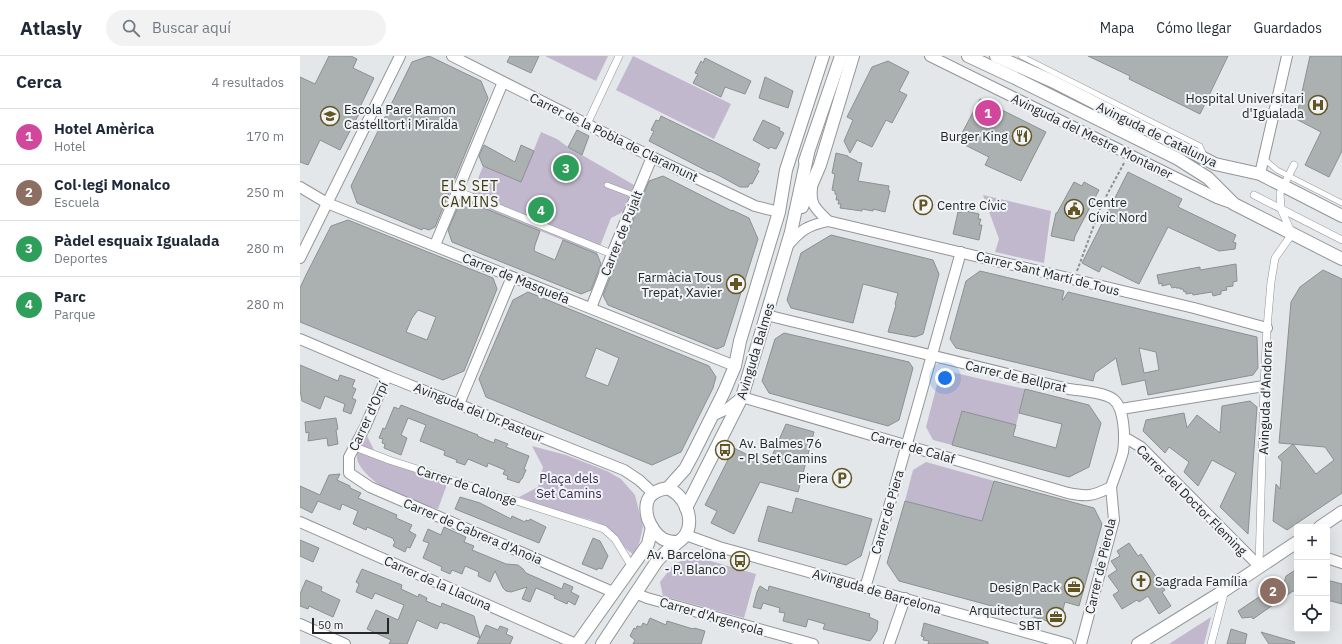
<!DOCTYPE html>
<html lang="es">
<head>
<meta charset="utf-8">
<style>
  :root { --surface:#fff; --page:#f2f2f3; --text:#1f2937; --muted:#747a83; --line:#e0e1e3; --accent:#2563eb }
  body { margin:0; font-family:"IBM Plex Sans",sans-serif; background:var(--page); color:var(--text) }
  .controls { position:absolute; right:12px; bottom:12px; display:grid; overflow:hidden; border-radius:4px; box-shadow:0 4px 16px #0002 }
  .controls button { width:36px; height:36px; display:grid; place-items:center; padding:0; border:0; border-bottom:1px solid var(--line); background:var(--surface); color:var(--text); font:20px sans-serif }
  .scale { position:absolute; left:12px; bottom:10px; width:77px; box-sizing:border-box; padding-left:4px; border:2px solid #252627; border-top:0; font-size:11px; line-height:14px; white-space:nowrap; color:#252627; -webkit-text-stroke:3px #f0f4f7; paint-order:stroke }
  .you { position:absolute; left:645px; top:322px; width:14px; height:14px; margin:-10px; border:3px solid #fff; border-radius:50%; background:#1a73e8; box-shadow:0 0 0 6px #1a73e833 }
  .badge { display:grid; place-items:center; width:26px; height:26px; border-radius:50%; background:var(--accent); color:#fff; font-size:13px; font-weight:700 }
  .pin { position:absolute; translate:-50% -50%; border:2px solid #fff; box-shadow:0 1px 4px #0006 }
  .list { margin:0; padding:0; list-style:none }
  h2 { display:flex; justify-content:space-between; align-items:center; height:52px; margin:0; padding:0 16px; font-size:17px }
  h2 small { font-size:13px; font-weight:400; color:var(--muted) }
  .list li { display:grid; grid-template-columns:26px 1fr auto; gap:12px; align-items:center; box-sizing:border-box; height:56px; padding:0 16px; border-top:1px solid var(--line) }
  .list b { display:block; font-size:15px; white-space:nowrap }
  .list p { margin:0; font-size:13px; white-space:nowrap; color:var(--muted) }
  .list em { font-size:13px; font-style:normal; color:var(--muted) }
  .icon { flex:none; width:22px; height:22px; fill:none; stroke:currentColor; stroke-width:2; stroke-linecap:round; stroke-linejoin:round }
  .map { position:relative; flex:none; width:1042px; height:588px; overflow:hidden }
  header { display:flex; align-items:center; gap:24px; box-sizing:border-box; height:56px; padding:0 20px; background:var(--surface); border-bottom:1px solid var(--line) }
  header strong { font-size:19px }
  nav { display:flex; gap:22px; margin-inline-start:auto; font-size:14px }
  .search { width:280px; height:36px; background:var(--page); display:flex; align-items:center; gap:10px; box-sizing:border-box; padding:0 14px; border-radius:22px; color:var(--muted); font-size:15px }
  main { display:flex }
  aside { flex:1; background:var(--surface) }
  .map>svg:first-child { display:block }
</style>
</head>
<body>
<header>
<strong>Atlasly</strong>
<div class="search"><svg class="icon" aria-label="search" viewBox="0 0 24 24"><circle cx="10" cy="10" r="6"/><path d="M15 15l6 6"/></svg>Buscar aquí</div>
<nav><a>Mapa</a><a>Cómo llegar</a><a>Guardados</a></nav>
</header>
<main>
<aside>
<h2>Cerca<small>4 resultados</small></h2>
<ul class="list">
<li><span class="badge" style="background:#d1479c">1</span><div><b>Hotel Amèrica</b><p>Hotel</p></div><em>170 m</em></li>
<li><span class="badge" style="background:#8d6e63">2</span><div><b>Col·legi Monalco</b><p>Escuela</p></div><em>250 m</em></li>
<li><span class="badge" style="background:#2e9e5b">3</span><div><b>Pàdel esquaix Igualada</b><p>Deportes</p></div><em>280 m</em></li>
<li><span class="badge" style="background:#2e9e5b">4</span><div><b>Parc</b><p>Parque</p></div><em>280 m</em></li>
</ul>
</aside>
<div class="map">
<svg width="1042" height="588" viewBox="0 0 1042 588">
  <rect width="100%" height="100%" fill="#e3e7ea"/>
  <g fill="#c1b8cd">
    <path d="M245,0h63l-12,25z"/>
    <path d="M333,0l98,48 -17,35 -98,-49z"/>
    <path d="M241,76l16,7 11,8 66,38 -11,27 -12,6 -14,36 -128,-52 14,-36 38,16z"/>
    <path d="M683,139l68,16 -7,52 -49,-11 4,-13z"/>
    <path d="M651,316l74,17 -9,36 -54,-14 -10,34 -19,-5 -7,-13 12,-46z"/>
    <path d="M67,380l8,16 75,24 -12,33c-15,-5 -32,-9 -46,-16 -11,-6 -37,-24 -35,-38 1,-6 8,-13 10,-19z"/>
    <path d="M232,390l34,9 41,16 14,8 14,16 8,32 -4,17 -6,10c-10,-5 -16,-19 -26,-26 -14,-10 -34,-12 -50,-17 -13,-4 -25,-9 -38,-14l19,-10 5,-20z"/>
    <path d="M626,406l68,19 -12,40 -77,-20 8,-31z"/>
    <path d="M393,500l63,18 -12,44 -81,-22 -3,-14 14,-18z"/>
    <path d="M911,561l-7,27h-35z"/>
  </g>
  <g fill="#abb0b1" stroke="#8c9091" fill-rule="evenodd">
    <path d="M29,0h22l6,3 -4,9 21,10 -14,29 2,1 -22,42 -20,-10 -12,25 -8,-3v-85l15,7z"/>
    <path d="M129,0l52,25 7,17 -53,129 -6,3 -6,-2 -1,2 -65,-27 -6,-17 61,-124z"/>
    <path d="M210,0h29l-8,17 -24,-11z"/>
    <path d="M788,0h140l-28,58 -71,-35 1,-3z"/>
    <path d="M1010,0h32v95l-13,26 -24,-12 16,-33 -25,-13z"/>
    <path d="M405,2l46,23 -6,13 -20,-7 -4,10 -28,-14 5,-9 -3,-1 6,-12 2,2z"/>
    <path d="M588,5l21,11 -10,19 8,4 -15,28 -6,-3 -14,27 -15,-7 -7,13 -6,-12 9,-21 -6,-3 25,-50z"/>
    <path d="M465,21l28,14 -5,17 -29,-10z"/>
    <path d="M680,43l66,33 -25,49 -36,-16 4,-8 -26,-13 -2,-9z"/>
    <path d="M361,60l99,48 -3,6 2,1 -7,13 -2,-1 -2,4h-8l-20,-11 -10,-5 -1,1 -60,-31 5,-10 -3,-1 5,-10 3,1z"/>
    <path d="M463,64l17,8 -1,2 5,3 -8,16 -6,-2 -1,2 -16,-9z"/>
    <path d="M277,74l12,6 -7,19 -14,-8z"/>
    <path d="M184,89l31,17 6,-17 13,6 -13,31 -38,-16 -4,-10z"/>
    <path d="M536,97l12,3v1l9,4v1l5,1 -4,18 31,5 -1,4 2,1 -5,21 -12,-3v2l-11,-2v2l-22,-3 1,-4h-3l1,-4h-3l1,-5 -2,-1v-3l-3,-1 3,-16 -3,-1z"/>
    <path d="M828,116l54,27 -4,8 58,28 -3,7 3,1 -1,6 -16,2 -51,-24 -29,57 -37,-18 -3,6 -17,-9z"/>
    <path d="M363,120l69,35v-1l17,8 9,21 -34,107 -7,3 -109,-44 -5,-10 46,-114z"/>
    <path d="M774,126l8,4 2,-4 15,8 -24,46 -1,5 -23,-5 5,-23h1z"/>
    <path d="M169,146l71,29 -5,14 -1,6 21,9 8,-20 34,14 4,10 -10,26 -10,4 -129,-52 -4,-12 10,-23z"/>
    <path d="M662,154l17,4 -1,5h3l-2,6h3l-3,15 -26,-6 5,-22h4z"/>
    <path d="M48,164l145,58 4,11 -33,82 -21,9 -143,-58v-34l6,-13 25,-49zM118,254l18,7 -9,23 -21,-8 6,-14z"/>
    <path d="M531,179l102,25 6,14 -16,60 -8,3 -27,-5 8,-27 -1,-1 3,-11 -35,-9 -10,39 -62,-15 -4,-8 14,-47z"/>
    <path d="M936,208l1,17 -4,1v4l-7,1 1,3 -6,1v3l-8,2 -1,-4 -19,3 -1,-2 -6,1v-3l-2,1 -1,-3h-3v-1h-4v-1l-4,1 -2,-4 -8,2v-3l-3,1 -2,-9 43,-8v3z"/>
    <path d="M1023,214l19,9v214l-55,37 -14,-9 3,-37 4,5 2,-27 -4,-5 15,-13 23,30 18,-14 -9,-13 -46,-4 12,-141 9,-15z"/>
    <path d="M680,215l84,20 -2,9h1l5,-8 189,45 1,31 -5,7 -105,20 -3,-15 -23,5 -6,-27 -21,15 -2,8 -137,-33 -6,-9 16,-58zM839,292l17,4 3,18 -15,3z"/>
    <path d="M228,236l181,74 7,11 -3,11 -32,64 -29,13 -166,-68 -7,-18 34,-79zM296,292l23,10 -11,28 -23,-9z"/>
    <path d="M484,277l125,29 4,6 -14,52 -11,6 -119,-33 -7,-12 13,-42z"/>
    <path d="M0,309l38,16 2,-6 15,5 -3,7 4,2 -4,9 4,2 -5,14 -8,-3 2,-7 -20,-8 -5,13 -18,-8 -2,-11z"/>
    <path d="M725,333l64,16 12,18 -12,44 -20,10 -117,-32 10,-34 54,14 -3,11 43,12 6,-24 -43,-11z"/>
    <path d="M950,345l7,6 -9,127 -28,-27 16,-34 -24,-13 -14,26 -14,-14 5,-10 -20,-15 -4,6 -22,-22 3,-11 38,-7 3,15 10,-13 23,18 2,-27z"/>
    <path d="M101,349l77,30 -1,1 17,7 1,-4 13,5 -2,3 23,9 -5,13 2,1 -4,9h-1l-2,4 -12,-4 1,-3 -5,-2 2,-4 -17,-7 -1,4 -19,-8 -3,6 -9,-3 1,-2 -13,-5 1,-4 -25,-10 6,-16 -18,-7 -7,17 6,3 -6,17 -17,-7 1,-4 -3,-1 1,-4 -4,-1 4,-10 2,1 9,-22 5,2z"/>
    <path d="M36,362l2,11 -2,1 2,14 -10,2 -1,-8 -19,3 1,-9 -3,1 -1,-11z"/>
    <path d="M486,368l28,8 -16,60 -38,-10 -26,52 -23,-11 6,-12 -12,-6 29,-57 34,17z"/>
    <path d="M40,418l-3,6 13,6v2l11,5 -3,5 39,17 -1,3 16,7 -3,6 7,4 -6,13 -3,-1 -2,5 -12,-6 2,-4 -2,-2 1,-1 -27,-12 -1,3 -13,-6 5,-13 -16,-7 -2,6 -22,-9 -6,12 -12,-6v-21l20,9 9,-20z"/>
    <path d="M694,425l100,27 8,16 -23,82 -14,-4 -6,22 -160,-43 -12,-18 18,-62 77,20z"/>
    <path d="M160,441l20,6 31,16 1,-3 13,6 1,-2 3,1 1,-2 16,8 -7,16 -84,-34z"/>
    <path d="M496,442l76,21 -11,37 -15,9 -88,-24 10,-35 24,7z"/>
    <path d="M144,471l22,10 -2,5 10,4 -2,4 34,14 12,1 5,4 3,4 36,16 2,-6 9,4 -2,5 8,4 -4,9 -7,-4 -1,3 -13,-6 1,-2 -19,-8 -6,14 -8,-3 5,-12 -16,5 -5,-1 -3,-3 -8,-17 -5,11 -12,-6 1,-4 -14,-6 -3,8 -10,-4 -2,4 -9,-4 1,-3 -19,-9 6,-15 -6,-2 5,-12 13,6z"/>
    <path d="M293,482l7,3 8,15 -6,13 -4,-1 -1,2 -15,-6z"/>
    <path d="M0,484l19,8 -6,14 -13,-6z"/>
    <path d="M829,487l9,13 3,-2 24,36 -3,2 9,14 -12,8 -11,-18 -9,6 -2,-2 -15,9 -9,-14 6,-4 -11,-15 9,-6 -6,-9 9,-5 -3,-5z"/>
    <path d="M62,513l40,16 -1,4 17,8 1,-3 8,4 -1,3 15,6 1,-4 32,13 6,22 -35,-15v1l-5,-2 -3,7 -20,-9 -10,24h-18l2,-4 -24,-11 9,-19 22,10 6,-15 -29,-12 -3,6 -16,-7 3,-8 -3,-2z"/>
    <path d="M997,513v23l-4,-1 -40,28 -1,-2 -10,1 -4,-7 39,-26 6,2 3,-11z"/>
    <path d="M6,524l16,7 -1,4 19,9 -7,17 -24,-11 -1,3 -8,-3v-12z"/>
    <path d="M1027,524l15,4v20l-15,-4z"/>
    <path d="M460,530l8,5 1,-5 101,28 -1,3 9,4 -1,10 -7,10 -47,-12 2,-5 -17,-5 -2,8 -23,-6 2,-8 -6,-1 1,-4 -17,-5 -2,6 -8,-2 4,-15z"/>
    <path d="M350,562l16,7 1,-4 26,8 1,-1 11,3 -4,13h-68l2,-4 -5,-4 4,-8 2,1 1,-3 4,1 2,-4 4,2z"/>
    <path d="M624,567l64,19v2h-60l1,-3 -6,-1 1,-3 -3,-1z"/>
    <path d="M186,569l12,5 2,-4 8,3 -2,5 7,3 -3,7h-33z"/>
    <path d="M931,573l16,5 -2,10h-18z"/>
    <path d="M961,576l34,10 -1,2h-25z"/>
  </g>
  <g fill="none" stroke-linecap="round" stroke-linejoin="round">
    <defs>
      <g id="service">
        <path d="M721,0l179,90 4,9"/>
        <path d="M963,102l14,12 65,33"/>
        <path d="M307,129l29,11"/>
      </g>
      <g id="pedestrian">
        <path d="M287,68l32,-68"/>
        <path d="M157,135l155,63"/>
        <path d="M954,139l88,45"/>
        <path d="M55,391l34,13 215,69 11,10 17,28"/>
        <path d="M959,510l5,-180 3,-58 4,-46 4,-24 17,-24 -11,-25 -1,-16 14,-28"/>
        <path d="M911,588l14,-54"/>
      </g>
      <g id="minor">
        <path d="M152,0l200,101 103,49 24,6"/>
        <path d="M630,0l287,142 17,6"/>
        <path d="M960,118l27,-118"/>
        <path d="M0,131l27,16 408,163"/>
        <path d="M512,132c-2,17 4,21 16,33"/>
        <path d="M135,189l68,-163"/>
        <path d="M488,189c14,-16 19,-19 40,-24l366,87 73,20"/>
        <path d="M0,202l100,-202"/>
        <path d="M291,252l21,-54 40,-97"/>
        <path d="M0,283l87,37 237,94 15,10 14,13"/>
        <path d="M87,320l-22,51 -16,30v16l21,14 243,105"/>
        <path d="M159,348l53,-127"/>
        <path d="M821,353l143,-23"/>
        <path d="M412,360l15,-7 15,-12 326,96c20,4 25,3 43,-6 4,-12 9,-24 12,-35 2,-13 2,-44 -10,-53 -10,-7 -32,-8 -44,-10l-303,-74"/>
        <path d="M824,381l17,10 118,119"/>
        <path d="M0,466l276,122"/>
        <path d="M386,479l33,12 349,97"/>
        <path d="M1027,502l15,5"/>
        <path d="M565,532c34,-112 64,-224 96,-336"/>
        <path d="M335,537l12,5 166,46"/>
        <path d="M0,568l45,20"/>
        <path d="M589,588l16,-46"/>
        <path d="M781,588l33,-124 -3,-33"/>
      </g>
      <g id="tertiary">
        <path d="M668,0l47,22 163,81 30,19 26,26 108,55"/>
        <path d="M696,0l56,25 163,83 45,10 82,42"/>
        <path d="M505,105l36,-105"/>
        <path d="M502,151l18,-42 33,-109"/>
        <path d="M368,432l17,-19 7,-13 32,-64 11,-26 5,-25 39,-129 7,-42 37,-114"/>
        <path d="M386,452l56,-111 49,-165 17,-79"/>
        <path d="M1020,471l22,-15"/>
        <path d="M277,588l71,-100 4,-17"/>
        <path d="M302,588l55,-83c6,-7 12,-12 19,-17 2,-2 5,-4 7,-6 11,-12 6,-32 -5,-43 -3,-3 -7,-5 -10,-7 -19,3 -25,13 -20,31 3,8 7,15 15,20 4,2 9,3 15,3"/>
        <path d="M838,588l87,-54 72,-48"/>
      </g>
    </defs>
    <use href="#service" stroke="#929698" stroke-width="6"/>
    <use href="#pedestrian" stroke="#929698" stroke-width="8"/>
    <use href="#minor" stroke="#929698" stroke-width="12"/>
    <use href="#tertiary" stroke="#929698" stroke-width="14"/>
    <path stroke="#8d9092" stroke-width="2" stroke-dasharray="3 2" stroke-linecap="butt" d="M777,215l24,-65 23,-43"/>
    <use href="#service" stroke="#fff" stroke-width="5"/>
    <use href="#pedestrian" stroke="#fff" stroke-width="7"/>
    <use href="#minor" stroke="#fff" stroke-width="10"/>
    <use href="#tertiary" stroke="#fff" stroke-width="12"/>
  </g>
  <defs>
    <symbol id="hospital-ring" viewBox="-11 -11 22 22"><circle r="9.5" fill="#f0f4f7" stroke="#635522" stroke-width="1.5"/><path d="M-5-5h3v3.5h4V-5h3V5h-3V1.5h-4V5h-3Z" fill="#635522"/></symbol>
    <symbol id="school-ring" viewBox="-11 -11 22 22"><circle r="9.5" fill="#f0f4f7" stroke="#635522" stroke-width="1.5"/><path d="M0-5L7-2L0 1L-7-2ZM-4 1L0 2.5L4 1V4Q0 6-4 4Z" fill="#635522"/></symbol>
    <symbol id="restaurant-ring" viewBox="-11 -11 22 22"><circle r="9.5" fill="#f0f4f7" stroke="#635522" stroke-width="1.5"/><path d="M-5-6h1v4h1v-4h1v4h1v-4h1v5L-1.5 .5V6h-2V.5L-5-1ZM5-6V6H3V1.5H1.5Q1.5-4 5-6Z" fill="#635522"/></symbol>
    <symbol id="parking-ring" viewBox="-11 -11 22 22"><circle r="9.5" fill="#f0f4f7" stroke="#635522" stroke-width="1.5"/><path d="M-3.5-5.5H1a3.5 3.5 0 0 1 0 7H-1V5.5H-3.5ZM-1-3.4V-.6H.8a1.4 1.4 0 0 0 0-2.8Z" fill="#635522"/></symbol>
    <symbol id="civic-ring" viewBox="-11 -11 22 22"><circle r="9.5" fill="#f0f4f7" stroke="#635522" stroke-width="1.5"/><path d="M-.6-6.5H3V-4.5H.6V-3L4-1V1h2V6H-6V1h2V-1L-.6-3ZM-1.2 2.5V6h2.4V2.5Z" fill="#635522"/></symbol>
    <symbol id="pharmacy-ring" viewBox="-11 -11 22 22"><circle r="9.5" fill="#f0f4f7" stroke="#635522" stroke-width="1.5"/><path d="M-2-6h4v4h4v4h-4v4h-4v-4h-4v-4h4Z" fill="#635522"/></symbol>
    <symbol id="bus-ring" viewBox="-11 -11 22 22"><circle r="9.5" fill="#f0f4f7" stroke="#635522" stroke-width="1.5"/><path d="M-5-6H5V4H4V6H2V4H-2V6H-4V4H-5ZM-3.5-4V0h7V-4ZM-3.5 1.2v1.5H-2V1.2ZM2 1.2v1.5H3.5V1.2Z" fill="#635522"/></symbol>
    <symbol id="church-ring" viewBox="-11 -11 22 22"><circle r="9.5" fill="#f0f4f7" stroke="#635522" stroke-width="1.5"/><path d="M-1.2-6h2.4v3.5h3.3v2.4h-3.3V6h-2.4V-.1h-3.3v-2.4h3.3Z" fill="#635522"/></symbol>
    <symbol id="office-ring" viewBox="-11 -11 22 22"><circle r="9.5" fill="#f0f4f7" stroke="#635522" stroke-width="1.5"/><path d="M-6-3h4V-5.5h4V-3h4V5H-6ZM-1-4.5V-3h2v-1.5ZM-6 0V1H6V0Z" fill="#635522"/></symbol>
  </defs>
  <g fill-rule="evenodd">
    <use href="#hospital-ring" x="1007" y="38" width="22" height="22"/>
    <use href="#school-ring" x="19" y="49" width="22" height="22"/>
    <use href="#restaurant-ring" x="711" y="69" width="22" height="22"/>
    <use href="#parking-ring" x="612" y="138" width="22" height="22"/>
    <use href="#civic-ring" x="763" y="142" width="22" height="22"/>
    <use href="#pharmacy-ring" x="425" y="217" width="22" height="22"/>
    <use href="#bus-ring" x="414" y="383" width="22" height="22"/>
    <use href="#parking-ring" x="531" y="411" width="22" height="22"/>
    <use href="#bus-ring" x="429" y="494" width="22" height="22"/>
    <use href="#church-ring" x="830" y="514" width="22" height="22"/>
    <use href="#office-ring" x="763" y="520" width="22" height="22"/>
    <use href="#office-ring" x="745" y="550" width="22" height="22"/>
  </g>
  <g text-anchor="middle" stroke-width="4" stroke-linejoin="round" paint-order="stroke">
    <g font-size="13" fill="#252627" stroke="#f0f4f7" text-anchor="end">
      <text x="1004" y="47">Hospital Universitari<tspan x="1004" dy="15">d'Igualada</tspan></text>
      <text x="44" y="58" text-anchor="start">Escola Pare Ramon<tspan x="44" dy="15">Castelltort i Miralda</tspan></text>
      <text x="708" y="85">Burger King</text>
      <text x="788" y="151" text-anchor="start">Centre<tspan x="788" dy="15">Cívic Nord</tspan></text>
      <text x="637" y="154" text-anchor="start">Centre Cívic</text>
      <text x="422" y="226">Farmàcia Tous<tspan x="422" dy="15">Trepat, Xavier</tspan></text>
      <text x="439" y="392" text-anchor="start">Av. Balmes 76<tspan x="439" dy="15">- Pl Set Camins</tspan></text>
      <text x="528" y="427">Piera</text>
      <text x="426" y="503">Av. Barcelona<tspan x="426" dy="15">- P. Blanco</tspan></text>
      <text x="855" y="530" text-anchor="start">Sagrada Família</text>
      <text x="760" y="536">Design Pack</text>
      <text x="742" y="559">Arquitectura<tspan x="742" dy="15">SBT</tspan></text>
    </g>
    <g font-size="13" fill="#252627" stroke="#f0f4f7">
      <text transform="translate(857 78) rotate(26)" y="5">Avinguda de Catalunya</text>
      <text transform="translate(792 80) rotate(26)" y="5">Avinguda del Mestre Montaner</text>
      <text transform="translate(314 81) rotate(26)" y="5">Carrer de la Pobla de Claramunt</text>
      <text transform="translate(321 177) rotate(-68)" y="5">Carrer de Pujalt</text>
      <text transform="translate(748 217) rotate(14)" y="5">Carrer Sant Martí de Tous</text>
      <text transform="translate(216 222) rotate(22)" y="5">Carrer de Masquefa</text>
      <text transform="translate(455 295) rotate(-73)" y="5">Avinguda Balmes</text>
      <text transform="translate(716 320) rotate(13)" y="5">Carrer de Bellprat</text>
      <text transform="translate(965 342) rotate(-88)" y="5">Avinguda d'Andorra</text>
      <text transform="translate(179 356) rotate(22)" y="5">Avinguda del Dr.Pasteur</text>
      <text transform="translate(68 360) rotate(-65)" y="5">Carrer d'Orpí</text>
      <text transform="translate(613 391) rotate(16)" y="5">Carrer de Calaf</text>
      <text transform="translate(167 429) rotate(18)" y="5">Carrer de Calonge</text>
      <text transform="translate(892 444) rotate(45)" y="5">Carrer del Doctor Fleming</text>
      <text transform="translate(587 456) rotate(-74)" y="5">Carrer de Piera</text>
      <text transform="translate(173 475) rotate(23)" y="5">Carrer de Cabrera d'Anoia</text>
      <text transform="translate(800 510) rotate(-77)" y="5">Carrer de Pierola</text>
      <text transform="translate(138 527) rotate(24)" y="5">Carrer de la Llacuna</text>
      <text transform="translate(577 535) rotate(16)" y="5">Avinguda de Barcelona</text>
      <text transform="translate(412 560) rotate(16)" y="5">Carrer d'Argençola</text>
    </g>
    <g font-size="13" fill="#3c2950" stroke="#f0f4f7">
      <text x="269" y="427">Plaça dels<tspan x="269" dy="15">Set Camins</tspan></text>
    </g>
    <g font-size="14" letter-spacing="1" fill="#42370e" stroke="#f0f4f7">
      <text x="170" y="135">ELS SET<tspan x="170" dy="16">CAMINS</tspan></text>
    </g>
  </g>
</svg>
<div class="controls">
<button>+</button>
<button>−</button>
<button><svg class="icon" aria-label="locate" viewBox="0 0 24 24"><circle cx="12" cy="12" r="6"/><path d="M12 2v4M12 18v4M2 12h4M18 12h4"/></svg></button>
</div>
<div class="scale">50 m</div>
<div class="you"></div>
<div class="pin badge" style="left:688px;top:57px;background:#d1479c">1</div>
<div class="pin badge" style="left:973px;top:535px;background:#8d6e63">2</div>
<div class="pin badge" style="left:266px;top:112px;background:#2e9e5b">3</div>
<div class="pin badge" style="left:241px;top:154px;background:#2e9e5b">4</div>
</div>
</main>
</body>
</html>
